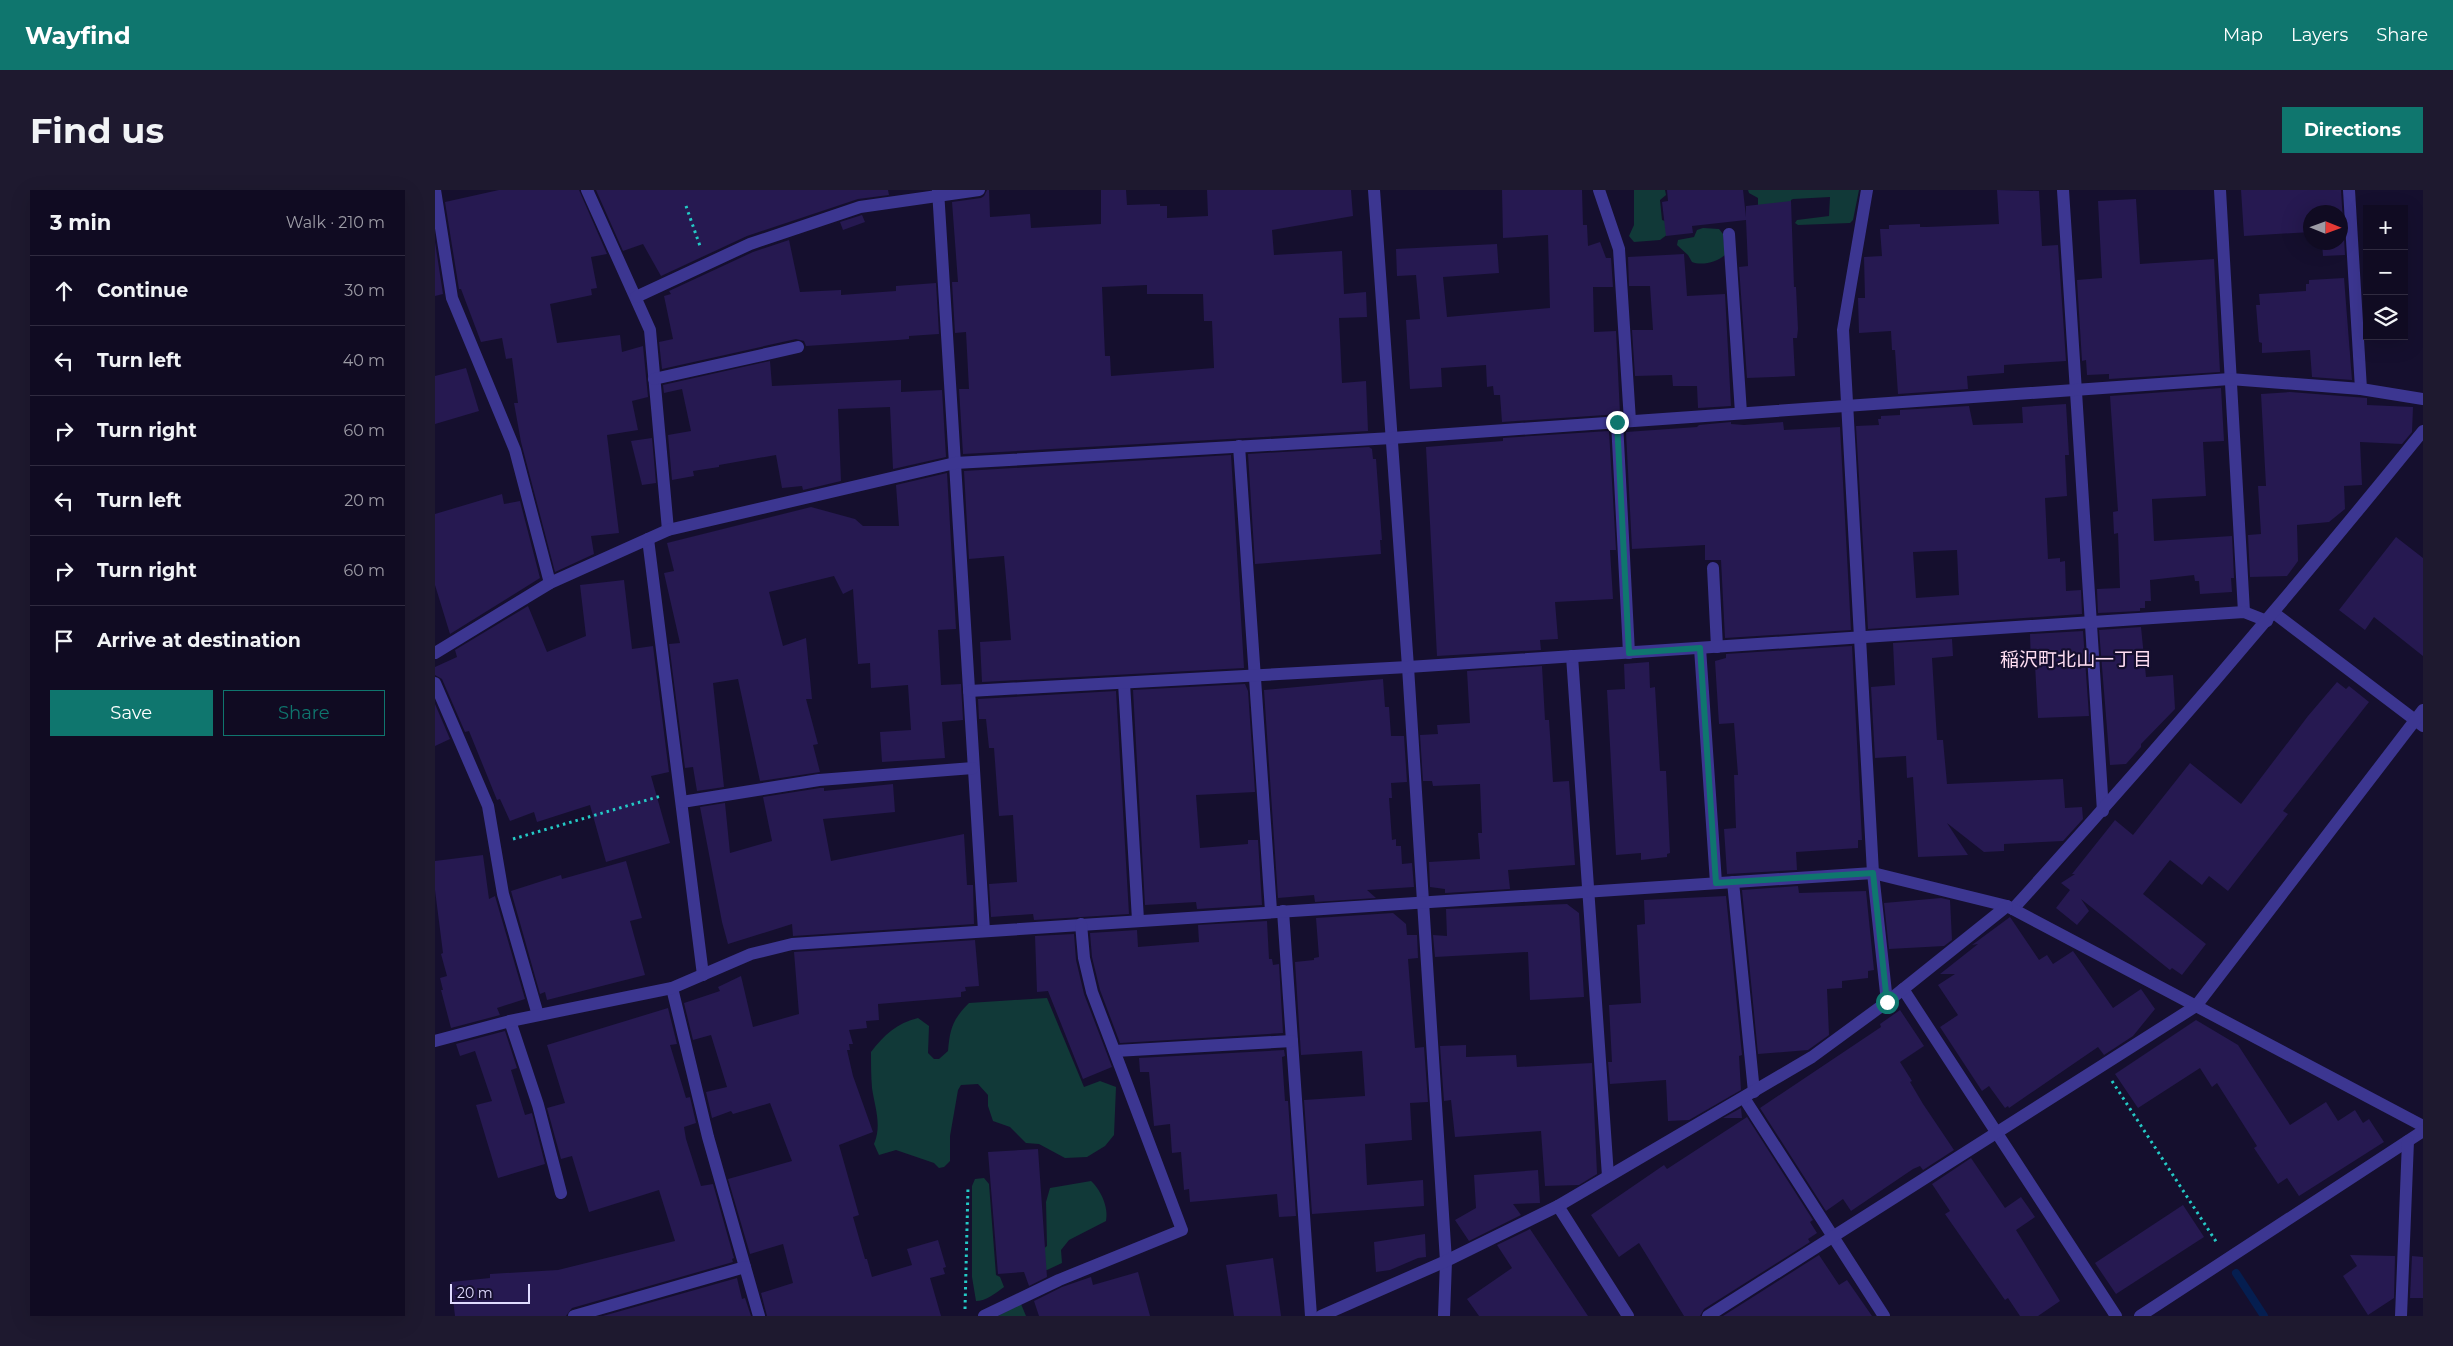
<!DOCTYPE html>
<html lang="en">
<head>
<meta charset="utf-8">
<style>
  :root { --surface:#100b22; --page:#1e192f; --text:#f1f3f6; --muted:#9c9ba5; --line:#302b40; --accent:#0f766e }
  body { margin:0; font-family:Montserrat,"Noto Sans JP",sans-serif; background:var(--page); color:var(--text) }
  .controls { position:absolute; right:15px; top:15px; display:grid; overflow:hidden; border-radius:0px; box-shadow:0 5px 20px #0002 }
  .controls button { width:45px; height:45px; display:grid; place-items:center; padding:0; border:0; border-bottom:1px solid var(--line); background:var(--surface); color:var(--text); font:25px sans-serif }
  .compass { position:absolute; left:1868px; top:15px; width:45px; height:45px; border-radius:50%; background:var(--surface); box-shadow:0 5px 20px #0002; rotate:91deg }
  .scale { position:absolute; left:15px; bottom:12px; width:80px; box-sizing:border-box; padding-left:5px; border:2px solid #e1dcff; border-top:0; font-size:14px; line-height:18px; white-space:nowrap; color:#e1dcff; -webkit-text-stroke:4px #150f2e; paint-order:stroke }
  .stop { position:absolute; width:15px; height:15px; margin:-11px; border:4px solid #0f766e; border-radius:50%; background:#fff }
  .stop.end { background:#0f766e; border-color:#fff; box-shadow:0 1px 5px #0008 }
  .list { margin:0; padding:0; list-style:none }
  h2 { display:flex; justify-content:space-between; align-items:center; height:65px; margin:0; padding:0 20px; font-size:21px }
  h2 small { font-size:16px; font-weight:400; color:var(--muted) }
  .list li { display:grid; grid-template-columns:32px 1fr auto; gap:15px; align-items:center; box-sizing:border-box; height:70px; padding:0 20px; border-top:1px solid var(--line) }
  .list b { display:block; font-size:19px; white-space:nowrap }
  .list em { font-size:16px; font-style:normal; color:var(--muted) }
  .actions { display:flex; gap:10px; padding:15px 20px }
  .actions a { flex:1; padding:11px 0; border:1px solid var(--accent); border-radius:0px; text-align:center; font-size:18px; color:var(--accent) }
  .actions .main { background:var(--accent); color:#fff }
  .icon { flex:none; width:28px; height:28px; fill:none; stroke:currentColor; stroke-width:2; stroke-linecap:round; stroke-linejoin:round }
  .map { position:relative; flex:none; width:1988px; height:1126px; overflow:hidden; border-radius:0px }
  header { display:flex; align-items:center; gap:30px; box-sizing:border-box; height:70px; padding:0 25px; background:var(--accent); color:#fff }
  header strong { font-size:24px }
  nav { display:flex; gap:28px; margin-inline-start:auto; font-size:18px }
  .intro { display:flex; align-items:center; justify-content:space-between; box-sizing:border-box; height:120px; padding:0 30px }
  h1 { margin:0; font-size:35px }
  .button { padding:12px 22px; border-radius:0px; background:var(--accent); color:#fff; font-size:18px; font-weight:700 }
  main { display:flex; gap:30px; padding:0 30px }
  aside { flex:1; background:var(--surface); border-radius:0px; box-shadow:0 5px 20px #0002 }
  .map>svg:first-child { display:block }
</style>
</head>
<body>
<header>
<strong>Wayfind</strong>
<nav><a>Map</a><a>Layers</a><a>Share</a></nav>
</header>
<div class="intro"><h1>Find us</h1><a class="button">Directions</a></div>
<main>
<aside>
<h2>3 min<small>Walk · 210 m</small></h2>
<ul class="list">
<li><svg class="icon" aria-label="ahead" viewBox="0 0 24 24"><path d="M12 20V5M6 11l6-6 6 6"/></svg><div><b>Continue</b></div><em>30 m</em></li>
<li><svg class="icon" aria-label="left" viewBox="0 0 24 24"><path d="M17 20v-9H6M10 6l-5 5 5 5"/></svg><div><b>Turn left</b></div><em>40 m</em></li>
<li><svg class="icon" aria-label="right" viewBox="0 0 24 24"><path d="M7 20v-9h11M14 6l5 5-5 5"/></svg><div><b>Turn right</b></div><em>60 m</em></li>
<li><svg class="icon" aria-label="left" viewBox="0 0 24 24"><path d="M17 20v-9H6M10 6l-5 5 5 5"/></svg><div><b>Turn left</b></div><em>20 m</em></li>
<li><svg class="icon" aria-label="right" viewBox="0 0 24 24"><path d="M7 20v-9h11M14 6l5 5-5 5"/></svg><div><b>Turn right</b></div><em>60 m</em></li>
<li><svg class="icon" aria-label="arrive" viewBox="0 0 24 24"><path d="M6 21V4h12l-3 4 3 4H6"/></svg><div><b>Arrive at destination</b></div></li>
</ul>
<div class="actions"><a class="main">Save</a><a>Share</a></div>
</aside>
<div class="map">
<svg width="1988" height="1126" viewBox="0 0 1988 1126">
  <rect width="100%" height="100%" fill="#150f2e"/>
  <g fill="#113938">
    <path d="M1199,0h31l1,5 -6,5 2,20 3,1 3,13 -8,6 -26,2 -5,-6 5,-11z"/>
    <path d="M1313,0h111l-6,30 -3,3 -52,2 -3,-2 2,-3 32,-4 1,-19 -37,2 -2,1 -1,13 -32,-4v-11l-9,-5z"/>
    <path d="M1268,38l16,1 4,5 2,21c-8,7 -23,11 -33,7l-4,-7 -11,-10 1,-5 16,-3 3,-7z"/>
    <path d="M612,808l37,89 16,-6 16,6 -2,48 -9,11 -18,11 -22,1 -26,-14 -13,-1 -16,-16 -17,-6 -5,-15v-11l-10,-11 -17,1 -3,5 -8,46v25l-6,6 -5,1 -5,-5 -38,-13 -17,5 -5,-11c8,-19 1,-36 -2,-56 -1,-12 -1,-24 -1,-36 13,-17 26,-29 47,-34l11,8 -1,27 6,6h5l9,-8c2,-23 5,-32 21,-48z"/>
    <path d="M549,988l5,6 7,91 4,2 4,10c-8,6 -18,14 -28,14l-4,-24v-91l3,-7z"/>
    <path d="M656,991c10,9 18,27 15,40l-37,19 -8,10 1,13 -15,7 -9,-1 3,-18 6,-5 -1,-44 4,-14z"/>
    <path d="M586,1114l5,12h-28z"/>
  </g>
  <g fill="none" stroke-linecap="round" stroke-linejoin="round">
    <path stroke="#051e50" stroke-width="8" d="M1801,1083l28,43"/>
  </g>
  <g fill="#261951" fill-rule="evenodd">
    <path d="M64,0h80l28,64 -16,3 6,31 -6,1 1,6 -42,9 7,39 63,-8 2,17 21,-6 5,51 -16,4 6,29 -31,5 12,98 -28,3 3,18 -39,18 -34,-130 -7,-39h4l-6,-45 -6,1 -4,-21 -21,4 -20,-53h-2l-14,-87z"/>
    <path d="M161,0h292l1,5 -31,4 -111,37 -86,40 -18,-32 -20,7z"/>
    <path d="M552,0h2l1,27 40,-3 1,14 70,-4v-34h25l1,15 33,-1v2h7v12l41,-2 -1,-26h144l2,26 -81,14 2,25 68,-4 2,43 22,-2 1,25 -28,1 3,65 24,-2 2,50 -405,23 -4,-65h10l-3,-57 -11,1 -3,-51h6l-6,-80 29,-4 3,-2zM712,95v9h56l1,27h8l2,47 -103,8 -1,-20h-5l-3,-69z"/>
    <path d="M1067,0h80l1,35h4l1,21 12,-4 6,16h5l2,29h-20l1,45 22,-1 4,83 -118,8 -2,-27h-6l-1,-9 -6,1 -1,-22 -45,3 1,19 -32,2 -4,-69 14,-1 -4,-44 -19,1 -1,-27 101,-5 2,29 -56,4 4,40 103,-9 -2,-73 -45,3z"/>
    <path d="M1232,0h76l3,27v-11l45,-5 3,86h2l2,42 -1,9h-4l2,38 -48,2 -8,-111 9,-1 -2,-46 -54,6 1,7 -27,3 -4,-34 6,-1z"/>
    <path d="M1562,0l42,1 3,55 16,-1 8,116 -62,4v8l-37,3 1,13 -70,5 -3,-44h-3l-1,-19 -32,2 -1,-35h7l-1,-41 18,-1 -2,-27h9v-4l31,-1v3h6l73,-3z"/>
    <path d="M1806,0h100l4,65 -22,1 -1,-14h19v-30h-30v20l-67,4z"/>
    <path d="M1701,9l4,65 74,-5 6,113 -111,7v-5l-22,1 -1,-15 -4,1 -5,-81 25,-2 -4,-77z"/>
    <path d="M427,25l3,7 -22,8 -3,-8z"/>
    <path d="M354,50l11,52 41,-2v5l55,-4v-5l40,-3 3,51 -30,2v3l-11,1 -92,6 -2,-5 -8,-2 -134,30 -3,-27 14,-3 -9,-43 7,-2 -2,-3 84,-39z"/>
    <path d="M0,52l8,52 -8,2z"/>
    <path d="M1249,64l3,42 38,-2 6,112 -33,2 -1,-22h-24l-1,-11 -37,1 -3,-46h21l-3,-44h-21l-1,-29z"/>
    <path d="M1909,88l8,102 -40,-3 -2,-27 -48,3v-10l-3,-1 -3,-37h4l-1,-11 47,-3v-7h3v-4z"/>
    <path d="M335,171l2,25 129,-6v12l41,-2 4,67 -53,12 -3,-62 -52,2 3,72 -38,9 -1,-4 -20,2 -6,-33 -57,10v2l-26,4 1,5 -22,4 -4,-45 23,-4 -9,-42 -18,4 -1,-8z"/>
    <path d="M31,178l13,43 -44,13v-48z"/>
    <path d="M1786,198l3,53 -21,1 3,54 -54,3 2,42 78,-5 2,42h-3l1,14 -32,2 -1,-13h-4l-1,-6 -44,5 1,21h-6v7h-5v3l-42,2 -1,-24 23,-1 -2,-55 -4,1 -1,-22 5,-1 -8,-115z"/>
    <path d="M1855,202l77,6v7l46,2 -1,25 -10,12 -42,-2 2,43 -18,1 1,23 -16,13 -32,3 1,36 -11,15 -37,1 -2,-42 13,-1 -3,-48h8l-5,-92z"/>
    <path d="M1631,214l3,51h-4l2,41 -22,2 3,61 12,-1v4l5,-1 1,30 15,-1 1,24 -214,15 -12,-203 23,-1 -1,-6h3v-3l19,-1v-5l69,-4 4,19 50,-2 -1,-16zM1522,360l2,45 -43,3 -3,-46z"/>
    <path d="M1296,232v2l13,1 39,-3 1,8 56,-3 11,203 -126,8 -4,-78h-16v-15l-73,4 -6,-117 71,-5 2,-2z"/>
    <path d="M1174,241l7,119h-6l3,49 -58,3 3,37 -18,1 1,10 -104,6 -11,-209 77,-6v-3z"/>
    <path d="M217,248l4,45 -14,2 -11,-44z"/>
    <path d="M934,257l3,2 1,10h3l6,81h-2l1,14 -126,10 -7,-110z"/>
    <path d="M796,265l13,213 -262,14 -2,-40 31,-2 -4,-51 -3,-33 -35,3 -5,-88z"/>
    <path d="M512,283l9,156 -18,1 3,55 20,-1 2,36 -21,2 3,36 -63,4 -2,-30 31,-2 -3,-45 -37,3 -1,-25 -12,1 -5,-75 -10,5 -9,-18 -65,16 14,54 23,-8 6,61h-6l12,45 -5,1 7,27 -60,9 -22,-102 -25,4 11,104 -27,4 -4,-24 -8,1 -16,-124 11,-1 -16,-70 10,-2 -7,-28 144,-36 44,12 8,7h36l-3,-41z"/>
    <path d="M67,304l2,10 16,-3 20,77 -90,56 -15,-49v-71z"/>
    <path d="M1961,347l27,21v98l-49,-39 -9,13 -26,-20z"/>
    <path d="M189,390l8,69 21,-3 16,126 -18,4 19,67 -64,19 -16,-57 -53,17 -3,-10 -24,9 -10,-22 -3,1 -28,-69 -4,1 -23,-53 -7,-4v-8l22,-10 -2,-7 73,-44 19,46 39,-16 -6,-51z"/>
    <path d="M1706,437l5,50 27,-2 2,34 -34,35v3l-15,17 -16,1 -11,-135z"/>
    <path d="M1648,441l6,85 -51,2 -3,-53h-4l-1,-31z"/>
    <path d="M1517,449l1,17 -21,2 5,82h6l4,44 116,-5 2,29 17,-1 1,12 -20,22 -59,3v7l-20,1 -37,-29 21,32 -50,2 -5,-80 -6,1 -1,-22 -31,2 -4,-71 24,-2 -2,-42z"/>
    <path d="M1417,456l10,194h-4v8l-62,4 1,18 -70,4 -3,-45 12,-1 -2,-53h4l-4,-52 -15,1 -4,-63 11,-3v-4z"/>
    <path d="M1214,472l1,26 5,-1 5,84h6l4,82 -3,1v3l-26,3v-7l-25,2 -9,-165 18,-1 -1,-25z"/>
    <path d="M1107,476l3,54h4l4,62 16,-1 6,84 -67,5 2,19 -65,4v-4l-15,-2 -1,-25 51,-3 -2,-26h4l-2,-49 -47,2 -1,-5h-9l-3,-46 18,-1 -1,-9 33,-2 -3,-52z"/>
    <path d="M948,489l2,28h4l2,29h13l3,46 -16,1 1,15h-3l3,42 4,-1v7h5l1,18 10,-1 2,24 -47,3 9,8 -61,4 -1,-7 -36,3 -14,-208z"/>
    <path d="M1902,492l9,7 3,-3 20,16 -86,109 5,3 -60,77 -19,-15 -7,9 -32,-25 -27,34 63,50 -24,31 -10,-7 -2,2 -89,-71 8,12 -12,14 -21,-17 14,-18 -9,-7 14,-9h-3l43,-54 18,15 57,-72 51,41 67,-88z"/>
    <path d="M810,494l3,7 7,101 -59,3 4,53 48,-4v-4h10l4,65 -65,4 -1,-7 -51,3 -12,-215z"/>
    <path d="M681,501l13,223 -95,6 -1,-6 -42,3 -2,-33 28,-2 -4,-67 -14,1 -5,-68h-5l-3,-29h-7l-1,-20z"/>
    <path d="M0,514l15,35 -15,7z"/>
    <path d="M458,594l2,28 -72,7 8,42 133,-27 3,51h6l1,39 -181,12 -1,-12 -64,20 -6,-22 -22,-115 25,-4 5,50 42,-12 -9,-44 57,-9h4v3z"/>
    <path d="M48,665l6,44 6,-3 30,103 -28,9 3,7 -49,13 -10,-38h2l-3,-12 7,-2 -6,-22 2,-1 -8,-63v-29z"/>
    <path d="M191,671l16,57 -12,3 15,54 -98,25 -2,-8 -5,2 -29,-103 50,-16 1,4z"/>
    <path d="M1363,696l1,7 67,-2 8,79 -6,1v7l-26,3v7l-15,1 2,46 -21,15 -50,4 -16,-164z"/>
    <path d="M1291,706l16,159 -3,1 2,34 -52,30 -21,1 -2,-41 -56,4 -2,-22h4l-3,-57 32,-2 -4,-78 8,-1 -1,-24z"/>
    <path d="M1506,708l9,2 2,40 -8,6 -55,3 -5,-46z"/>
    <path d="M1132,714l12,9 5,84 -54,3 -2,-48 -93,5 -2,-22 14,1 -1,-27z"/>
    <path d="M958,723l13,11 1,11h10l1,23 -10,1 7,89 9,-1 4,55 -18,1 2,37 -47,4 2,41 56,-5 1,26 -112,8 -8,-114 61,-4 -3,-45 -61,4 -6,-93 19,-2v-2l5,-1 -3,-39z"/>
    <path d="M1575,727l29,43 8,-5 6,9 20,-13 40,57 28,-19 14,20 -22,27 -29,19 -6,-8 -89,61 -1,-2 -3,2 -16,-22 -7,5 -42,-64 18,-12 -20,-30 17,-11h-15l38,-30 -6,1z"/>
    <path d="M832,731l2,38h3l1,6 6,-1 4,69 -163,10 -20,-53 -8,-33 -2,-24 47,-3 1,17 61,-5 -1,-17z"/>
    <path d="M639,744l2,26 8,34 28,73 -29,12 -35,-88 -11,1 -2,-56z"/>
    <path d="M540,750l4,46 -14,1 1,4 -5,1v5l-83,7 1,16 -13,1 1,7 -18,2 4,14h-4l1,6h-3l6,26 20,56 -34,13 20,70 -6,2 12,42h2l5,18 40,-12 -5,-16 31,-9 8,27 -3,1 2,6 -15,4 11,38h-174l-6,-23 32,-10 -10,-39 -33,10 -22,-75 64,-18 -22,-58 -37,11 -2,-3 -19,7 -6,-26 21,-5 -16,-52 -18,5 -9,-37 36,-12 -2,-4 23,-11 12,51 46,-13 -5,-62z"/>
    <path d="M233,818l9,36 -7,1 16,53 4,-1 6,26 -12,4 2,12 15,47 12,-2 21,74 -2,1 1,3 -161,46 -6,8h-111l-4,-34 39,-4v-4l68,-4 117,-29 -16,-51 -70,22 -17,-56 -11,3 -14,-51 18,-5 -18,-58z"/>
    <path d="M1465,820l24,36 -24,16 12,19 -2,1 13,22 31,46 -31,20 -3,-4 -7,3 -62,42 -8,-12 -17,12 -66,-103 121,-81 -1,-3z"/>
    <path d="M1761,830l42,25 52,80 36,-23 12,19 17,-11 8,13 6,-4 15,23 -85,54 -12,-18 -9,6 -24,-36 3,-2 -40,-63 -5,4 -12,-19 -62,40 -23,-34z"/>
    <path d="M70,841l12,37 -6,2 14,45 7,-2 13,51 -47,14 -22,-73 16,-4 -17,-50 -15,5 -4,-12z"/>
    <path d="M1031,855v12l50,-2 1,12 75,-4 5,111 -18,11 -34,1 -4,-55 -86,6 -4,-37 -7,1 -4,-55z"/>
    <path d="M849,860l1,6 -3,1 3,44h3l8,115 -17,1 -2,-23 -87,8 -1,-13 -5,1 -3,-38 -9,1 -2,-29 -16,2 -5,-54h-9l-1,-14z"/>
    <path d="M1306,918l1,10h-19z"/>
    <path d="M1312,927l66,103 -3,2 7,11 -9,6 2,3 -106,67 -4,7h-16l-45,-73 -20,14 -28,-42 73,-50 3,4z"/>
    <path d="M603,959l9,128 -18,9 -5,-14 -26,2 -10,-122z"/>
    <path d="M1536,968l34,50 16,-11 14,20 -19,13 44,71 -22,15h-18l-12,-18 -3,2 -60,-86 5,-3 -18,-27z"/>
    <path d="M1103,980l2,33 -27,1 8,11 -52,26 -14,-21 21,-12 -2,-33z"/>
    <path d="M1748,1015l21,32 -88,57 -21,-31z"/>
    <path d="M1095,1039l58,87h-109l-12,-17 45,-31 -15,-23z"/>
    <path d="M990,1044l1,23 -8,1 -28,12 -14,2 -2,-30z"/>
    <path d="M1384,1065l20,30 8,-5 25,36h-149z"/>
    <path d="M1915,1065l45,1 -1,42 -26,17 -25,-39 14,-10z"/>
    <path d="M1977,1066l11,1v41h-13z"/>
    <path d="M838,1068l8,58h-47l-8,-51z"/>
    <path d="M703,1082l12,44h-111l-5,-15 28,-14 29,-10 2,8z"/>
    <path d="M302,1088l5,21 3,-1 6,18h-148z"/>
  </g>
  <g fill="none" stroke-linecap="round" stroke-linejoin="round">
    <g stroke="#24cac6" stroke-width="3" stroke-dasharray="2.5 4" stroke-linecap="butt">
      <path d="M251,16l14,40"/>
      <path d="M78,649l148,-43"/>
      <path d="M1677,891l105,162"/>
      <path d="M530,1119l3,-122"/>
    </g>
    <g stroke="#3c3691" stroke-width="12">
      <path d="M0,0l17,108 63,152 35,133"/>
      <path d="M152,0l63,140 18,200"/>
      <path d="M503,0l46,741"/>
      <path d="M939,0l34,477 38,594 -2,55"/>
      <path d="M1164,0l20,59 11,172"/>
      <path d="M1432,0l-24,140 30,543 14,129"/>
      <path d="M1628,0l40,621"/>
      <path d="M1785,0l24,422"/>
      <path d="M1914,0l12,199"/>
      <path d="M1294,44l12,179"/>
      <path d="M201,107l114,-53 110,-37 119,-17"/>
      <path d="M219,189l144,-32"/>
      <path d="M1182,232l12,231"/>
      <path d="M804,256l32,465"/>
      <path d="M213,349l55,436"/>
      <path d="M1278,378l4,79"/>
      <path d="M1839,423l149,113"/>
      <path d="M1265,458l16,235"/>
      <path d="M0,463l115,-70 118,-53 287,-67 437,-25 838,-59 131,10 62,10"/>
      <path d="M1137,466l36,520"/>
      <path d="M0,493l53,123 15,88 35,121"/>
      <path d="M689,493l14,237"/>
      <path d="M534,501l439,-24 836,-55 23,9"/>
      <path d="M247,612l137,-22 154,-12"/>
      <path d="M1298,692l21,210"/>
      <path d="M1578,719c141,-155 278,-315 410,-478"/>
      <path d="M848,721l28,405"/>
      <path d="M237,798l36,149 51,179"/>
      <path d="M1468,799l213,327"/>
      <path d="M75,831l28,84 23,88"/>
      <path d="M0,851l75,-20 162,-33 79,-34 41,-10 1081,-71 134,33 416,220"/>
      <path d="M680,861l177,-10"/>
      <path d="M1309,908l140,218"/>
      <path d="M1123,1016l70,110"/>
      <path d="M139,1126l171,-49"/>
      <path d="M549,1126l75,-36 123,-50 -90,-238 -8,-34 -3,-34"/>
      <path d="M886,1126l125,-55 112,-55 254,-149 75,-55 120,-96"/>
      <path d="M1273,1126l488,-310 227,-296"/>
      <path d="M1705,1126l283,-185"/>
      <path d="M1966,1126l7,-175"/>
    </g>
  </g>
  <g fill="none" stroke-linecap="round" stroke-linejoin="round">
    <path stroke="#0f766e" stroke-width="6" d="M1182,232l12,231 71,-5 16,235 157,-10 14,129"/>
  </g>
  <g text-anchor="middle" stroke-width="4.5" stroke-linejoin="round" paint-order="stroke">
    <g font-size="19" fill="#ffdef2" stroke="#150f2e">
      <text x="1641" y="476">稲沢町北山一丁目</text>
    </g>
  </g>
</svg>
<div class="controls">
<button>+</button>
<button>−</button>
<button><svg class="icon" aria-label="layers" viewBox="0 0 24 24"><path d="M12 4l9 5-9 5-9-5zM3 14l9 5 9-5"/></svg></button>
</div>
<svg class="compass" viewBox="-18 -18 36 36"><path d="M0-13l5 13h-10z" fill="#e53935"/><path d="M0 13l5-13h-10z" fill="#9c9ba5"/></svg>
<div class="scale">20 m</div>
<div class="stop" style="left:1452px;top:812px"></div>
<div class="stop end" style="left:1182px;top:232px"></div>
</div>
</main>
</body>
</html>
